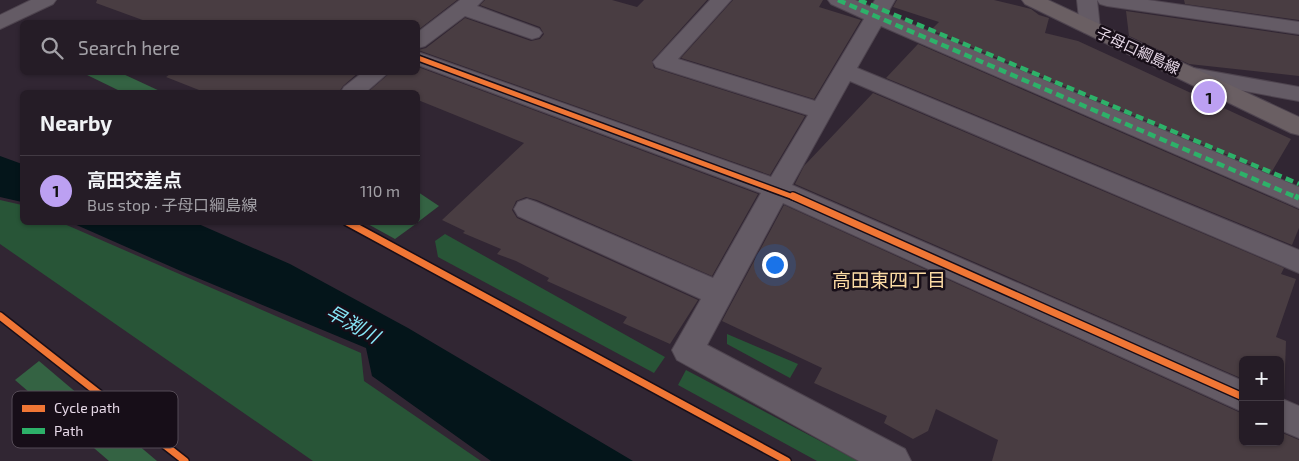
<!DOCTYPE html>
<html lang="en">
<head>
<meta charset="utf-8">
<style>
  :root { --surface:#251c26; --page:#2d252e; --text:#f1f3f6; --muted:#a3a1a7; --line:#423a43; --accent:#bca0f2 }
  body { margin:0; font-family:"Exo 2","Noto Sans JP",sans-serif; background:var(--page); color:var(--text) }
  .controls { position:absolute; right:15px; bottom:15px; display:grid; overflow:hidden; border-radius:8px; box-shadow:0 1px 4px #0004 }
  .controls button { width:45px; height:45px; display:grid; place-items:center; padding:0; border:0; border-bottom:1px solid var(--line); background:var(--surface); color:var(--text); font:25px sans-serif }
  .you { position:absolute; left:774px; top:264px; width:18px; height:18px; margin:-12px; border:4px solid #fff; border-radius:50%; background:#1a73e8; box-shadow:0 0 0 8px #1a73e833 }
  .badge { display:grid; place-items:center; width:32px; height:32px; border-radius:50%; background:var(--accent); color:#111; font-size:16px; font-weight:700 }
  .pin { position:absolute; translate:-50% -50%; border:2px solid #fff; box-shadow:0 1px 5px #0006 }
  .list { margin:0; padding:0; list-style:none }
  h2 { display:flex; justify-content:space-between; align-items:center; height:65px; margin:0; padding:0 20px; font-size:21px }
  h2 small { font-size:16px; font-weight:400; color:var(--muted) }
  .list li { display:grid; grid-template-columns:32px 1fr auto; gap:15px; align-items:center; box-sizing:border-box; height:70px; padding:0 20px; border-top:1px solid var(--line) }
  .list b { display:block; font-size:19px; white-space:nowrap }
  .list p { margin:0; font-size:16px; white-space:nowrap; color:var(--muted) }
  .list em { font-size:16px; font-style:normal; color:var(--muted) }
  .icon { flex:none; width:28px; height:28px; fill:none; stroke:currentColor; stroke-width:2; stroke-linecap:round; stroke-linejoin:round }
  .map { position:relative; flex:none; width:1299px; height:461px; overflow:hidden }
  .search { position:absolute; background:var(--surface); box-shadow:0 1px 4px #0004; left:20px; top:20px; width:400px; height:55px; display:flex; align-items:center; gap:12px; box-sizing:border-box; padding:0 18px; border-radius:8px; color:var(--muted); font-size:19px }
  .panel { position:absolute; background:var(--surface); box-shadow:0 1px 4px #0004; left:20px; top:90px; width:400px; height:135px; border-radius:8px }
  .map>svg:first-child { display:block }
</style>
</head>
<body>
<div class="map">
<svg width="1299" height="461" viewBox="0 0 1299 461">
  <rect width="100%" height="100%" fill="#312633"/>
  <g fill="#285537">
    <path d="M0,200l22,5v17l40,1 299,130 3,28 117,80h-168l-313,-217z"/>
    <path d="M445,234l220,123 -11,16 -216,-116 -3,-16z"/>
    <path d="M727,334l71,30 -8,14 -63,-34z"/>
    <path d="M686,370l172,91h-41l-139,-76z"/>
  </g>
  <g fill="#346343">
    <path d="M83,73h38l41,19h-40z"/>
    <path d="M418,192l21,14 -21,16z"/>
    <path d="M366,223h51l-22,16z"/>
    <path d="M39,361l118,100h-48l-94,-81z"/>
  </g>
  <g fill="#04151a">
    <path d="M0,156l22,8v38l-22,-5z"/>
    <path d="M194,222l96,42 118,64 225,133h-142l-119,-85 -6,-28 -183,-76 -111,-49z"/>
  </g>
  <g fill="#493d42">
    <path d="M97,0h360l-39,30v-8h-270l-52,-19z"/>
    <path d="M485,0h127l25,7 7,-7h63l-55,61 2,7 151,48 -35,59 -352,-125 8,-2 39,-30 66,23 9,-2 4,-5 -4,-7 -60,-22z"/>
    <path d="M733,0h90l-4,7 42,13 -47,79 -133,-41z"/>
    <path d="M897,0h97l37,9 8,6 10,3 -4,15 33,8 213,98 -20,34 -340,-143 8,-8 -46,-15z"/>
    <path d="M1184,0h115v20l-114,-16z"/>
    <path d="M1126,11l173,25v40l-110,-12 -60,-28z"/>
    <path d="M918,44l381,166v18l-7,17 -406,-167z"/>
    <path d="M418,67l340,127 -46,82 -175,-76 -11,-3 -10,4 -4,9 5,8 181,82 -28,44 -47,-21 4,-6 -80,-36 2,-3 -33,-17 -19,-7 4,-5 -38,-16 2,-2 -23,-11 82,-77 -106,-43v-8h-50l23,-20h27z"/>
    <path d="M173,72h186l-16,14 -4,6h-135l-38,-15z"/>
    <path d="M873,93l411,175 -3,6 15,5 -20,58 10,4 -2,57 -4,-2v-36h-37v19l-448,-195 9,-18z"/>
    <path d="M784,205l459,209v28h37v-10l19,8v21h-307l6,-21 -62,-31 -8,22 -15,8 -29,-16 3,-7 -73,-33 8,-15 -100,-47z"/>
  </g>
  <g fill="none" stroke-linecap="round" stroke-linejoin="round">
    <defs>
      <g id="minor">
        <path d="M31,0h25l-3,4 -53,25v-14z"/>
        <path d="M460,0h23l-6,6 62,23 3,4 -3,4 -7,2 -67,-23 -40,30 -7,2v-16z"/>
        <path d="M710,0h21l-53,59 137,42 49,-82 -33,-15 -3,-4h27l16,7 4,-7h20l-8,14 412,173v21l-418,-182 -24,42 442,182v23l-449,-192 -58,104 451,196v31l-460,-209 -76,142 198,104 6,12h-52l-182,-101 -5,-10 29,-51 -183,-83 -4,-7 4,-7 9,-3 9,3 177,76 48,-85 -343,-128v-13l353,125 37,-62 -152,-48 -3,-5z"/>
        <path d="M1077,0h20l3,28 -3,4 -7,2 -7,-2 -3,-4z"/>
        <path d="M1097,0h51l151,22v12l-192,-28 -7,-2z"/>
        <path d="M1188,67l111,20v14l-119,-22 -3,-5 3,-5z"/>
        <path d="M363,72h26l-23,20h-25l3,-5z"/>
        <path d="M1280,398l19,8v32l-19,-8z"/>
      </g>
      <path id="major" d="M1022,0h26l251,117v18l-8,-2 -266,-129z"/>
    </defs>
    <use href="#minor" stroke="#4e444f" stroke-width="2"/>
    <use href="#major" stroke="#4e444f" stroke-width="2"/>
    <use href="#minor" fill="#645b65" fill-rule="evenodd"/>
    <use href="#major" fill="#6a5f63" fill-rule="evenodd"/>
    <g stroke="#2db169" stroke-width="4.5" stroke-dasharray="8 4.5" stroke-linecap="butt">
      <path d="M838,0l460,198"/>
      <path d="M859,0l440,184"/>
    </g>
    <path stroke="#2db169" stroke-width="5.5" stroke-dasharray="11 5.5" stroke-linecap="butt" d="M1295,196l4,2"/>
    <defs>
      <path id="cycleway-far1" d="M418,58l378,140"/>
      <g id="cycleway">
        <path d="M793,196l450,201"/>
        <path d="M347,222l440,239"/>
        <path d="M0,316l185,145"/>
      </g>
    </defs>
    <use href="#cycleway-far1" stroke="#170e18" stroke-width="8"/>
    <use href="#cycleway" stroke="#170e18" stroke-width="10"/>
    <use href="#cycleway-far1" stroke="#f07635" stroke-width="5"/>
    <use href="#cycleway" stroke="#f07635" stroke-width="7"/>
  </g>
  <g text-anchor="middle" stroke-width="5" stroke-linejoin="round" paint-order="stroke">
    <g font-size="15" fill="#e6d8e7" stroke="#170e18">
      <text transform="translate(1138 51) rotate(25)" y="5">子母口綱島線</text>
    </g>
    <g font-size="19" fill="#fcdba4" stroke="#170e18">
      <text x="889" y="287">高田東四丁目</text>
    </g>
    <g font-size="19" font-style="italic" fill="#87e7f8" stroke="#170e18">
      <text transform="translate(353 324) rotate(29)" y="7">早渕川</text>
    </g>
  </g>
  <rect x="12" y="391" width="166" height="57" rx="8" fill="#170e18" stroke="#554b56" stroke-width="1"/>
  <rect x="22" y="405" width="23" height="7" fill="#f07635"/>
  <rect x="22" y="428" width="23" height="6" fill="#2db169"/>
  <g font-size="14" fill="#e6d8e7">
    <text x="54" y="413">Cycle path</text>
    <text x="54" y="436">Path</text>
  </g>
</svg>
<div class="controls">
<button>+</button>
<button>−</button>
</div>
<div class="you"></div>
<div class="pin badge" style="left:1209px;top:97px">1</div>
<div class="search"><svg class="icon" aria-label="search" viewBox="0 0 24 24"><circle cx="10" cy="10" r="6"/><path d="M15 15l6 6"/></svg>Search here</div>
<section class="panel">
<h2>Nearby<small></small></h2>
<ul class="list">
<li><span class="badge">1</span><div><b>高田交差点</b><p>Bus stop · 子母口綱島線</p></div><em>110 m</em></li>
</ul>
</section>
</div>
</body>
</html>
